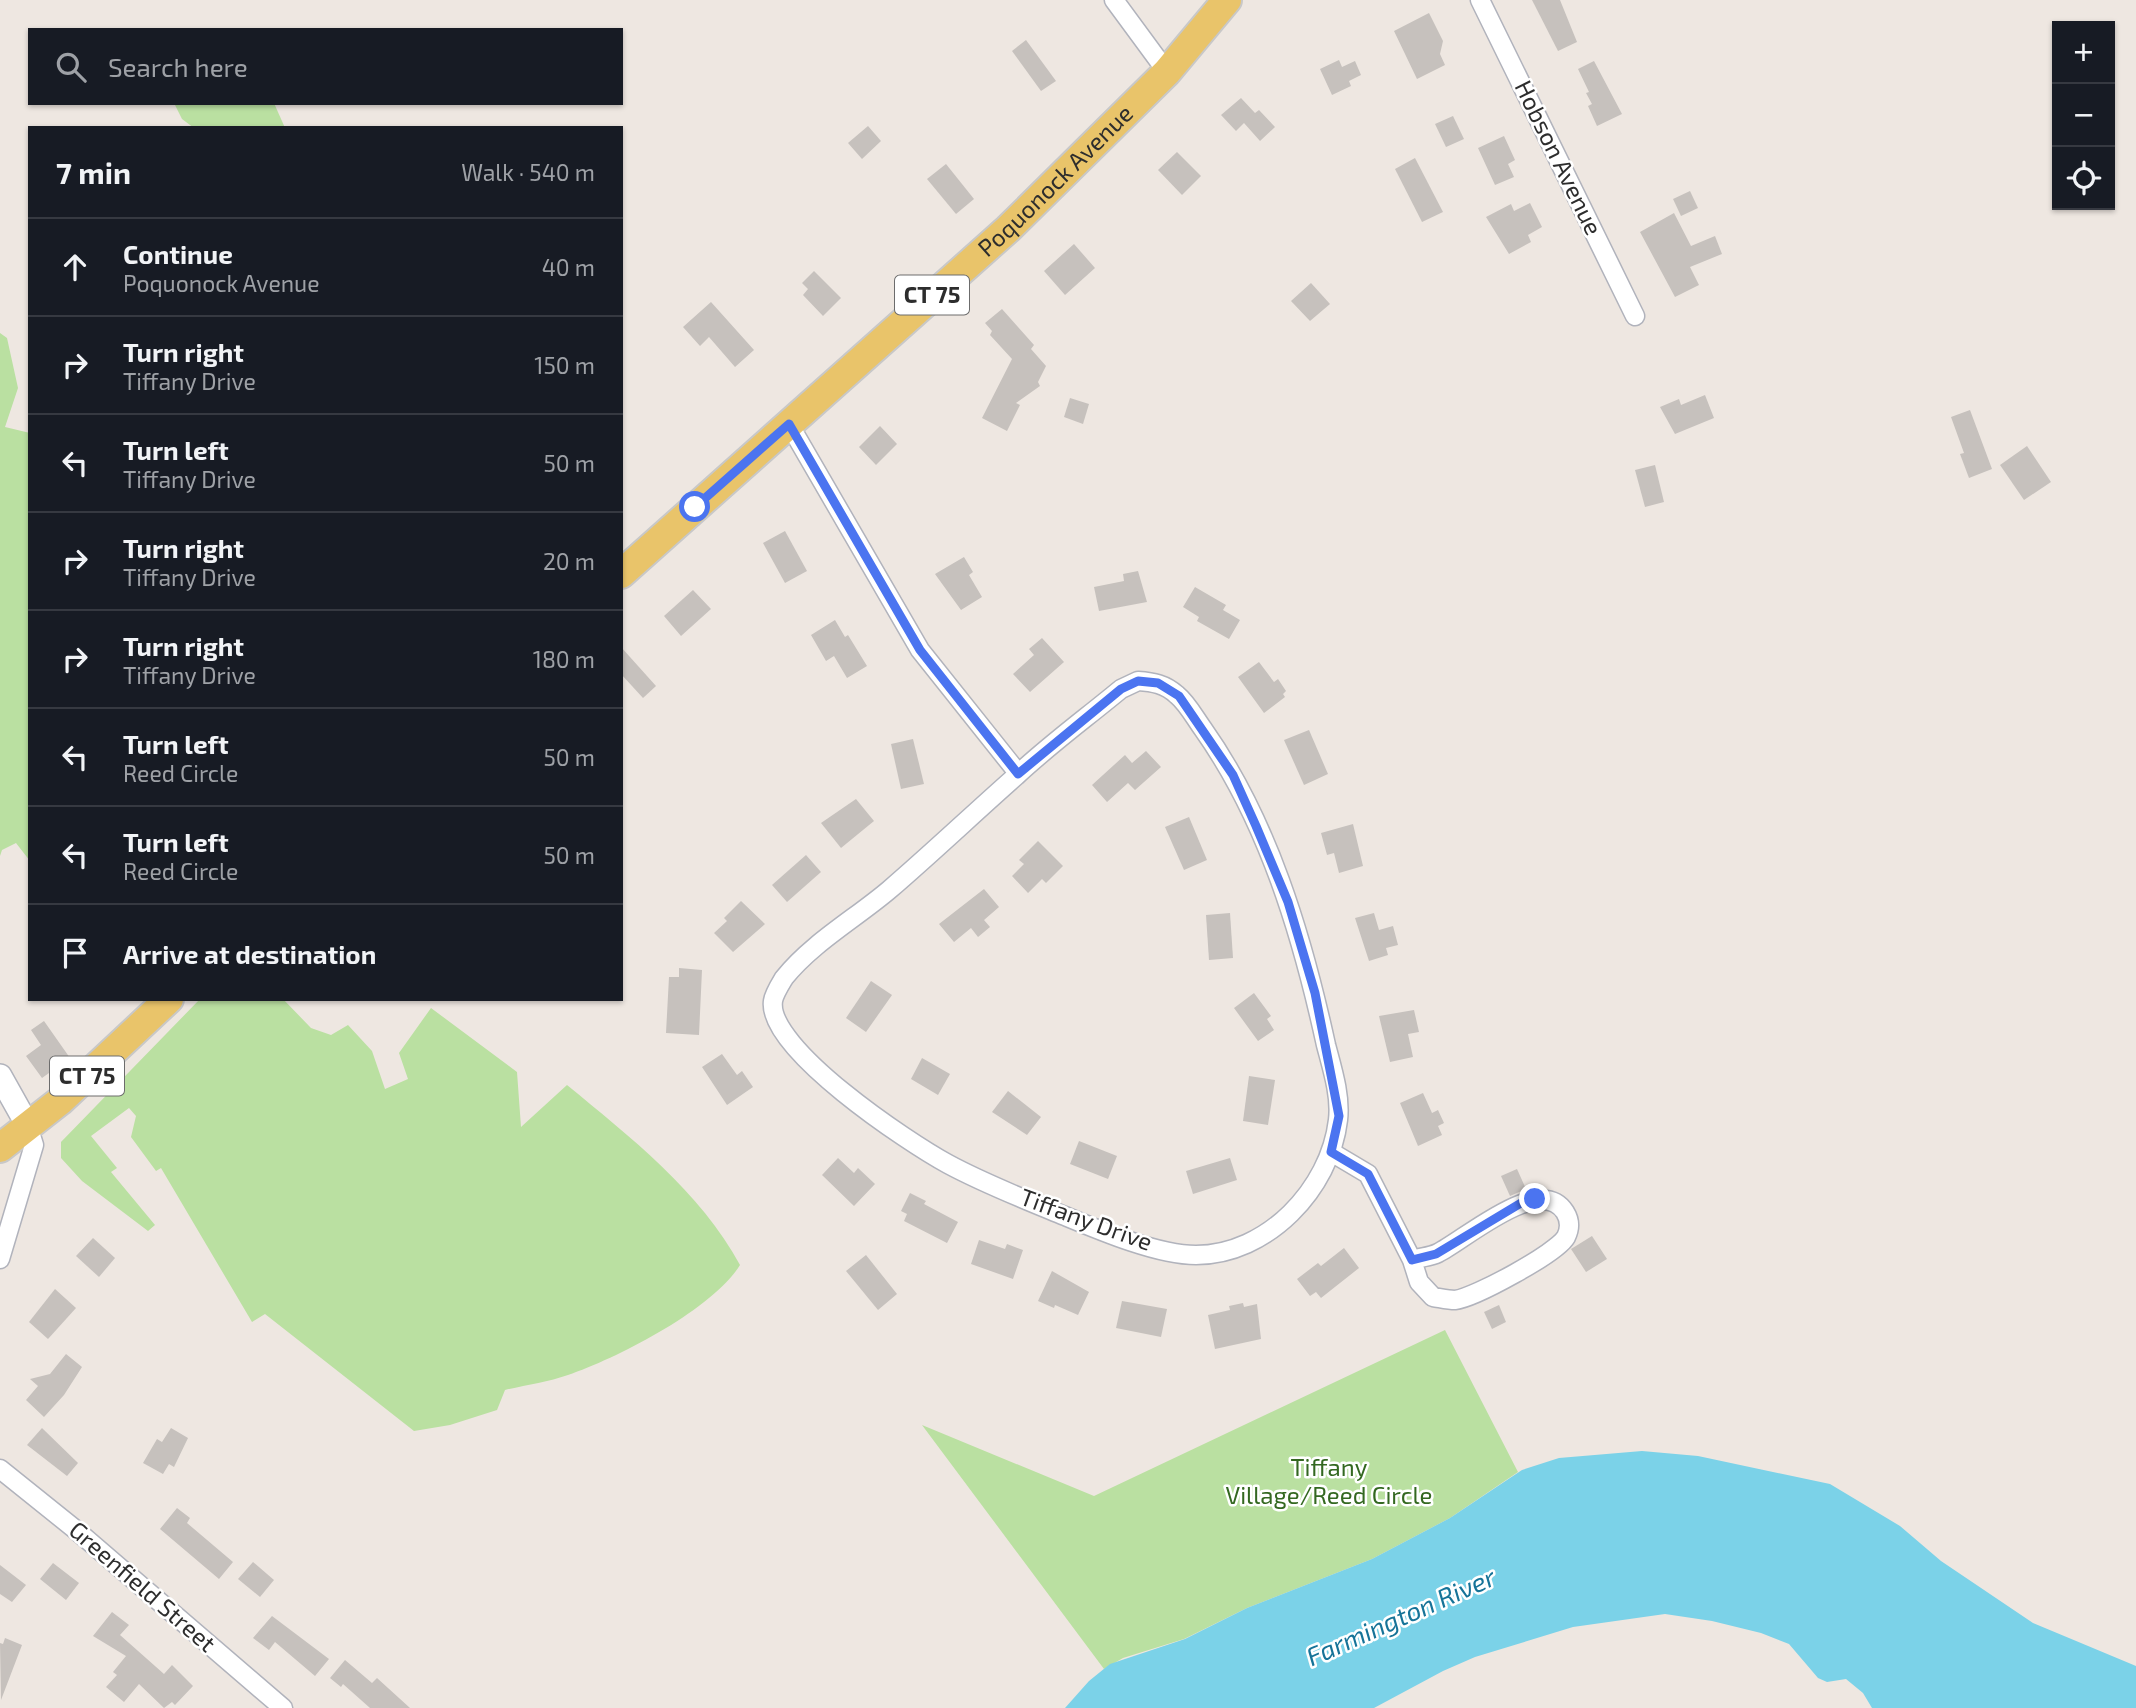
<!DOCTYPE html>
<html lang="en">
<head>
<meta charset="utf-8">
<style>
  :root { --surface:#171b24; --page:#20242c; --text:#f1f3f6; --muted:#9ea1a6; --line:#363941 }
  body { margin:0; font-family:"Exo 2",sans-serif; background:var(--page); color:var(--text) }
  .controls { position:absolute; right:21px; top:21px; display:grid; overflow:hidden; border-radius:0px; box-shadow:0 2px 5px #0004 }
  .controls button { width:63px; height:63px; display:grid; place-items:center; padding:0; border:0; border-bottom:2px solid var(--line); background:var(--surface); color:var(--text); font:35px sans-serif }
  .stop { position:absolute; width:21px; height:21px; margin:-16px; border:5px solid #4b74f0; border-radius:50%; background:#fff }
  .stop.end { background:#4b74f0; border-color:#fff; box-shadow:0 2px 7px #0008 }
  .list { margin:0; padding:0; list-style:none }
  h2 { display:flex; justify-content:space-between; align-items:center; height:91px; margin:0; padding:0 28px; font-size:30px }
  h2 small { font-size:23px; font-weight:400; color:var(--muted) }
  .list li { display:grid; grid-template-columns:46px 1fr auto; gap:21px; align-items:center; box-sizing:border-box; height:98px; padding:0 28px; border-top:2px solid var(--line) }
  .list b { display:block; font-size:26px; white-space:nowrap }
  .list p { margin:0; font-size:23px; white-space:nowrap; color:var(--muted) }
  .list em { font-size:23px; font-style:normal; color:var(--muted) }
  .icon { flex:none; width:38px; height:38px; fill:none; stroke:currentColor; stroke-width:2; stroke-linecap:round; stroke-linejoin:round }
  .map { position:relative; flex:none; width:2136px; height:1708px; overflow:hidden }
  .search { position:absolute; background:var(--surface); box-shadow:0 2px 5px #0004; left:28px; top:28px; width:595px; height:77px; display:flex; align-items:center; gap:18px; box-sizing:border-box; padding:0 24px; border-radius:0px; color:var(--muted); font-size:26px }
  .panel { position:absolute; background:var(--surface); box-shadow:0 2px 5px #0004; left:28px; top:126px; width:595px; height:875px; border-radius:0px }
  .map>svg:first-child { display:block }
</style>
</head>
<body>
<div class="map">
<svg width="2136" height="1708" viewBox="0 0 2136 1708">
  <rect width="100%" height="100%" fill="#eee7e1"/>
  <g fill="#bae0a1">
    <path d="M174,103h100l11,25h-91l-12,-9z"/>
    <path d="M0,333l7,5 11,50 -13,39 25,6v428l-14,-18 -14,7 -2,6z"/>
    <path d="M200,999h83l28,29 20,7 17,-10 24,26 13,38 23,-10 -9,-26 32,-45 86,64 4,55 46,-42c62,51 134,107 173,180 -27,44 -122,93 -172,110 -20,7 -42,10 -63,15l-8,20 -47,15 -36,6 -149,-117 -13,8 -91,-154 -5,3 -25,-34 5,-21 -7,-8 -38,28 26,32 -6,4 44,53 -7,6 -66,-50 -21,-23v-16z"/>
    <path d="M1445,1330l73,142 -68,46 -78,41 -125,49 -63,31 -61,19 -19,11 -182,-244 172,71z"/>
  </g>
  <path fill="#7bd2e8" d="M1642,1451l56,5 132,28 70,42 41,35 92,62 103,43v42h-264l-9,-15 -17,-14 -19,3 -9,-4 -29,-34 -28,-11 -49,-12 -47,-7 -92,13 -98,30 -32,14 -69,37h-309l24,-27 21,-17 75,-25 62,-31 125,-49 78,-41 72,-48 37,-12z"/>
  <g fill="#c6c1bd">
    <path d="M1532,0h28l17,42 -19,9z"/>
    <path d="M1429,13l14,28 -3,13 5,11 -28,14 -23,-48z"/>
    <path d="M1026,40l30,41 -15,10 -29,-40z"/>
    <path d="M1339,60l3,7 13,-6 6,14 -12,6 2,5 -19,9 -12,-26z"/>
    <path d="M1594,61l28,53 -25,12 -9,-20 4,-2 -6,-11 3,-1 -11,-23z"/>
    <path d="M1241,98l14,15 4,-3 16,17 -15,14 -16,-18 -8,8 -15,-16z"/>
    <path d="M1453,116l11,23 -18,8 -11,-23z"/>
    <path d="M868,126l13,15 -19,18 -14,-16z"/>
    <path d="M1504,136l11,24 -7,4 6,13 -19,8 -17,-37z"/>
    <path d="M1177,152l24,24 -19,19 -24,-25z"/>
    <path d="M1415,158l28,54 -21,10 -27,-53z"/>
    <path d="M946,164l28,35 -18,15 -29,-35z"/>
    <path d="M1690,191l8,17 -17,8 -8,-17z"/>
    <path d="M1530,203l12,24 -14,8 3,7 -22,12 -23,-37 25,-13 3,7z"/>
    <path d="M1674,213l17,33 24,-10 7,18 -32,13 9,18 -24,12 -35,-65z"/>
    <path d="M1074,244l21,24 -30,27 -21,-24z"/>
    <path d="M814,271l27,27 -18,18 -20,-21 5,-6 -6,-6z"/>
    <path d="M1311,283l19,21 -20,17 -19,-20z"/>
    <path d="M711,302l43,48 -19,17 -26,-30 -9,9 -17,-19z"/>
    <path d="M1002,309l32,36 -3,4 15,17 -8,16 2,4 -24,17 4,2 -13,26 -25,-13 30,-59 -22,-24 2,-4 -7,-8z"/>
    <path d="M1705,395l9,23 -39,16 -15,-27 19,-8 2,6z"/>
    <path d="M1070,398l19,6 -6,20 -19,-7z"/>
    <path d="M1970,410l22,59 -23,9 -9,-24 4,-1 -13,-36z"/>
    <path d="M880,426l17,18 -21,21 -17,-18z"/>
    <path d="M2027,446l24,36 -27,18 -24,-35z"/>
    <path d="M1655,465l9,37 -19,5 -10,-37z"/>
    <path d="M785,531l22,40 -22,12 -22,-40z"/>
    <path d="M964,557l9,15 -4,3 13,22 -21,13 -26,-36z"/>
    <path d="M1138,571l9,31 -48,9 -5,-24 30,-6 -1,-7z"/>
    <path d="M1195,587l31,18 -3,5 17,10 -11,19 -32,-18 2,-4 -16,-10z"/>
    <path d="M693,590l18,19 -30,27 -17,-20z"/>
    <path d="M835,620l10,17 3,-2 19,31 -20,12 -13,-22 -8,5 -15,-26z"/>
    <path d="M1042,638l22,24 -34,30 -17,-18 21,-19 -5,-6z"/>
    <path d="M621,647l35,39 -13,12 -22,-24z"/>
    <path d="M1259,662l15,20 4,-3 8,12 -3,3 2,3 -21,16 -26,-36z"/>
    <path d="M1309,730l19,44 -24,11 -20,-45z"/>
    <path d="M913,739l11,45 -23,5 -10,-45z"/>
    <path d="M1146,751l15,16 -26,23 -7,-7 -21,19 -15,-17 33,-30 7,8z"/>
    <path d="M856,799l18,22 -33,27 -20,-25z"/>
    <path d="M1189,817l18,43 -23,10 -19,-43z"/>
    <path d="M1353,824l10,42 -24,7 -5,-20 -7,2 -6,-22z"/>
    <path d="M1038,841l25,25 -17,17 -4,-4 -14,14 -16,-17 12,-12 -5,-4z"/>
    <path d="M806,855l15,17 -34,30 -15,-17z"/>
    <path d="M984,889l15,18 -15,13 6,7 -12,10 -7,-9 -17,14 -15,-18z"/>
    <path d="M741,901l24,23 -32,28 -19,-19 13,-12 -3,-3z"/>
    <path d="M1230,913l3,45 -24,2 -3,-45z"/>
    <path d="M1374,913l5,17 14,-4 5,19 -12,3 2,7 -19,6 -14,-43z"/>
    <path d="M679,968l23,2 -3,65 -33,-2 3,-56h10z"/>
    <path d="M871,981l21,14 -26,37 -20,-14z"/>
    <path d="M1254,993l17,23 -4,3 7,11 -16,11 -24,-33z"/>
    <path d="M1414,1010l5,22 -11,2 5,23 -23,5 -11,-46z"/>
    <path d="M44,1021l26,37 -28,20 -16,-22 15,-11 -10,-15z"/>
    <path d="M722,1054l15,21 5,-4 11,16 -26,18 -25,-38z"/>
    <path d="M922,1058l28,16 -12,21 -27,-16z"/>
    <path d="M1249,1076l26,4 -7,45 -25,-4z"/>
    <path d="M1008,1091l33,26 -14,18 -35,-23z"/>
    <path d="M1423,1093l9,20 6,-3 6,13 -6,3 4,9 -24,11 -18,-43z"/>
    <path d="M1079,1141l38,15 -9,23 -38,-15z"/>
    <path d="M838,1158l16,15 4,-5 17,16 -21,22 -32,-31z"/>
    <path d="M1230,1158l7,22 -44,14 -7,-23z"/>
    <path d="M1517,1169l9,20 -16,7 -9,-20z"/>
    <path d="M910,1193l16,8 -2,3 34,18 -11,21 -43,-22 3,-7 -6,-3z"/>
    <path d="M1592,1236l15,23 -21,13 -15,-23z"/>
    <path d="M93,1238l22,20 -16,19 -23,-21z"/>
    <path d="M979,1240l26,9 2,-5 16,6 -10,29 -42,-15z"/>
    <path d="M1344,1248l15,20 -38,30 -5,-6 -6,4 -13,-17 21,-16 3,3z"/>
    <path d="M866,1255l31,39 -19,16 -32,-39z"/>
    <path d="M1052,1271l37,21 -11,23 -23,-10 -1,3 -16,-7z"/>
    <path d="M55,1289l21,19 -28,31 -19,-17z"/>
    <path d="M1122,1301l45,8 -6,28 -45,-9z"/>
    <path d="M1243,1303l1,4 13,-3 4,35 -46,10 -7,-34 22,-5 -1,-4z"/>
    <path d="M1499,1305l7,17 -14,7 -8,-17z"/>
    <path d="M66,1354l16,13 -18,28 -20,22 -18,-17 12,-14 -8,-7 20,-5z"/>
    <path d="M42,1428l36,35 -11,13 -40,-31z"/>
    <path d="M171,1428l17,10 -14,29 -5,-3 -6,10 -20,-11 14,-24 5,3z"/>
    <path d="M177,1508l13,10 -3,5 46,39 -14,17 -59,-50z"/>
    <path d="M253,1562l21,18 -14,17 -22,-18z"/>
    <path d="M53,1563l26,20 -13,17 -26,-21z"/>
    <path d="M0,1565l26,20 -14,17 -12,-8z"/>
    <path d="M112,1612l17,13 -9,10 44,39 8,-9 21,21 -18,19 -3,-3 -8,6 -25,-24 -15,18 -18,-15 11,-12 -4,-3 13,-16 -33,-20z"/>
    <path d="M272,1616l57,43 -14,17 -40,-34 -6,8 -16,-12z"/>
    <path d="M5,1638l17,7 -21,55 -1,-57 3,1z"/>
    <path d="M345,1660l27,23 5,-5 33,30h-40l-27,-24 -2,3 -11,-9z"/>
  </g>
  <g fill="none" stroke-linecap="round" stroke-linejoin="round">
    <defs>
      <g id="minor">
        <path d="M1114,0l53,72"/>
        <path d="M1480,0l155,316"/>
        <path d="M789,424l131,226 98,123"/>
        <path d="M1138,681c15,1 27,3 39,14 10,8 18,23 26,34 65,92 99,206 123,316 6,23 15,51 12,75 -8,69 -71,135 -142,135 -38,0 -95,-24 -131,-39 -39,-16 -80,-32 -117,-52 -39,-21 -182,-116 -175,-163 1,-7 8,-18 11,-23 28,-35 72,-60 105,-88 43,-37 84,-76 127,-114 33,-31 70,-58 105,-87z"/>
        <path d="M1331,1152l37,22 44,86c9,-3 18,-3 26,-7 28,-14 102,-80 127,-41 5,8 5,17 1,25 -9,16 -92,61 -111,63 -7,0 -15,-2 -22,-3l-14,-15 -7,-22"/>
        <path d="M0,1259l34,-114 -6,-19"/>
        <path d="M0,1469l76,61 207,178"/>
      </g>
      <path id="tertiary" d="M0,1076l28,50"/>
      <g id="primary">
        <path id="s1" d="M621,574l387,-345 159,-157 60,-72"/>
        <path d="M0,1148l60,-47 109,-102"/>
      </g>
    </defs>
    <use href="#minor" stroke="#b1b3bc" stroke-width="21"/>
    <use href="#tertiary" stroke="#b1b3bc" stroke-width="26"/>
    <use href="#primary" stroke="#c8c8c8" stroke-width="32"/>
    <use href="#minor" stroke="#fff" stroke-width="18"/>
    <use href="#tertiary" stroke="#fff" stroke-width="23"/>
    <use href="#primary" stroke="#e9c46a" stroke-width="28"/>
  </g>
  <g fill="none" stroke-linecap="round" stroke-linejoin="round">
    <path stroke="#4b74f0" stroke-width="9" d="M695,507l94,-83 131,226 98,124 103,-85 17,-8 20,2 21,13 54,79 23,51 32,76 27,91 24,123 -8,36 37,22 44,86 24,-6 85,-51 14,-4"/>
  </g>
  <g text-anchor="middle" stroke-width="5" stroke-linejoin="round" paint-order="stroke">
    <g fill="#fff" stroke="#6c6c6c" stroke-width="2">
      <rect x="895" y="275.5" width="74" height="39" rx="5"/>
      <rect x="50" y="1056.5" width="74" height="39" rx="5"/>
    </g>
    <g font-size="23" font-weight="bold" fill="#2d2d2d">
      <text x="932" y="303">CT 75</text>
      <text x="87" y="1084">CT 75</text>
    </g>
    <g font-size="24" fill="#2d2d2d" stroke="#fff">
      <text transform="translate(1558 158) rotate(64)" y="8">Hobson Avenue</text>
      <text dy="8" stroke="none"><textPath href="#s1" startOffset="586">Poquonock Avenue</textPath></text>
      <text transform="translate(1086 1220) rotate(20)" y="8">Tiffany Drive</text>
      <text transform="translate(142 1587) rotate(41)" y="8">Greenfield Street</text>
    </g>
    <g font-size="24" fill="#336820" stroke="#fff">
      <text x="1329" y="1476">Tiffany<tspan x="1329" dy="28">Village/Reed Circle</tspan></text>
    </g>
    <g font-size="26" font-style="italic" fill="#167398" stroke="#fff">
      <text transform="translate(1401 1617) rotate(-24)" y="9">Farmington River</text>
    </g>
  </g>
</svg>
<div class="controls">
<button>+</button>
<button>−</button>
<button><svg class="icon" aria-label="locate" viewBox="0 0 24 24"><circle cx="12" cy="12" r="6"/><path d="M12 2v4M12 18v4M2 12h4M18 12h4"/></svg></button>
</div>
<div class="stop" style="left:695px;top:507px"></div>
<div class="stop end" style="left:1535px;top:1199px"></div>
<div class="search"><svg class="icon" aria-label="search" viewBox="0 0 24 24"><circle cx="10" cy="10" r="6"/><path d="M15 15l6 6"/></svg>Search here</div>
<section class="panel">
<h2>7 min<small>Walk · 540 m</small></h2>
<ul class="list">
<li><svg class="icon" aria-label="ahead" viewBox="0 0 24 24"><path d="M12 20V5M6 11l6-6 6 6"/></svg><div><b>Continue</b><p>Poquonock Avenue</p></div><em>40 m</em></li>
<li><svg class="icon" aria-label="right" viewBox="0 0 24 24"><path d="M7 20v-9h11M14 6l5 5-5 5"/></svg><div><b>Turn right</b><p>Tiffany Drive</p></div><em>150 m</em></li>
<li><svg class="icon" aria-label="left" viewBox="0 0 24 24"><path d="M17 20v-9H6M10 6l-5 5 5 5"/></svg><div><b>Turn left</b><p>Tiffany Drive</p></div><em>50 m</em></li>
<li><svg class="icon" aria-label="right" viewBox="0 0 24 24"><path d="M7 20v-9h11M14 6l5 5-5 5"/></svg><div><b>Turn right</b><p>Tiffany Drive</p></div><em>20 m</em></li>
<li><svg class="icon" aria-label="right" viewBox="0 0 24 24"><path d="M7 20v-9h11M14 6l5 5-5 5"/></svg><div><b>Turn right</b><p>Tiffany Drive</p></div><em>180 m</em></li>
<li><svg class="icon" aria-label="left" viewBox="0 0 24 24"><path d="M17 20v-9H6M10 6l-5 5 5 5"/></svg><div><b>Turn left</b><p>Reed Circle</p></div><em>50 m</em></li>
<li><svg class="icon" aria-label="left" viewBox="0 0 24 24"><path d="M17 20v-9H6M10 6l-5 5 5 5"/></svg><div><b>Turn left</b><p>Reed Circle</p></div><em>50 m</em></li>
<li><svg class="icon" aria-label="arrive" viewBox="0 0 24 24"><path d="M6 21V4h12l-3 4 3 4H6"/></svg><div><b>Arrive at destination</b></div></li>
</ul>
</section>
</div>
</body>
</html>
